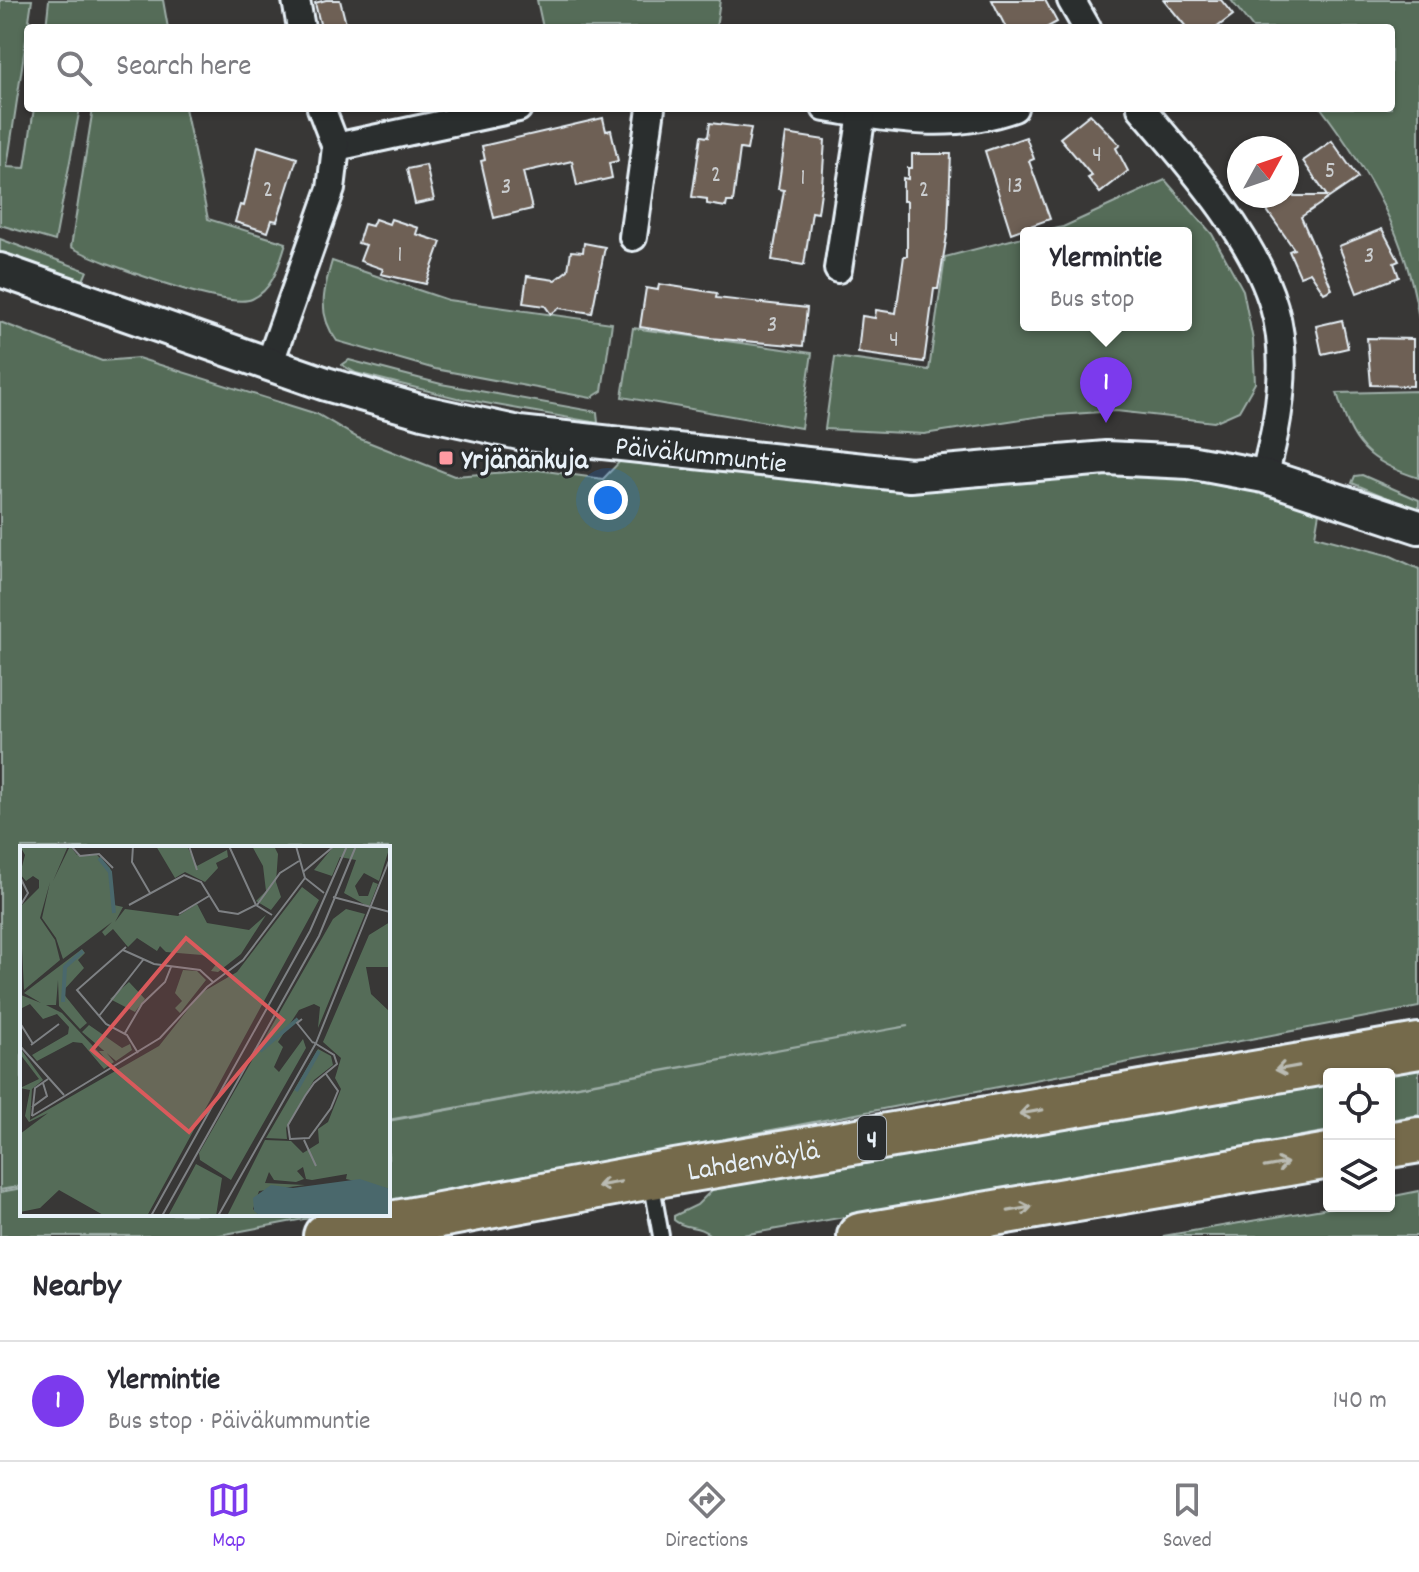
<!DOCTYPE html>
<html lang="en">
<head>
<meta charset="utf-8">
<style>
  :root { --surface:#fff; --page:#f2f2f3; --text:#2b2b33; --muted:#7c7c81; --line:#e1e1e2; --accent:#7c3aed }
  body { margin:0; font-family:Dekko,sans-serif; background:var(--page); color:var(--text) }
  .controls { position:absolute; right:24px; bottom:24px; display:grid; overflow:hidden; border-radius:8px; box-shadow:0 2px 6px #0004 }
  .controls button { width:72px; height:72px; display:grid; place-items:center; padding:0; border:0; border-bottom:2px solid var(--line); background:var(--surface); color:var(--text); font:40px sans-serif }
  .compass { position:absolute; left:1227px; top:136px; width:72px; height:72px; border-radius:50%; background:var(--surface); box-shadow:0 2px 6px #0004; rotate:50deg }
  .you { position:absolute; left:608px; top:500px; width:28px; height:28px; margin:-20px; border:6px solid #fff; border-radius:50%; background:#1a73e8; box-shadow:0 0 0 12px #1a73e833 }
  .badge { display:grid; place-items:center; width:52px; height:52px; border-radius:50%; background:var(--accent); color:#fff; font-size:26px; font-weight:700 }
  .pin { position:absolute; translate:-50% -66px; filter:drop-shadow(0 2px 4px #0008) }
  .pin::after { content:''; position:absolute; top:42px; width:28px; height:24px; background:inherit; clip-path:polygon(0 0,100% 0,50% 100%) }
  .popup { position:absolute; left:1020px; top:227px; width:172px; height:104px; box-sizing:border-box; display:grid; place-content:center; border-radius:8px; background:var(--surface); filter:drop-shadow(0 2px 6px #0005); font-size:26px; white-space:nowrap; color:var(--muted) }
  .popup b { font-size:30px; color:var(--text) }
  .popup::after { content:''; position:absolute; left:50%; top:100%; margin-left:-16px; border:16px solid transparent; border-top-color:var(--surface) }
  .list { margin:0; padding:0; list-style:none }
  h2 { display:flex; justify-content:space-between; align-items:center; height:104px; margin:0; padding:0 32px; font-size:34px }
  h2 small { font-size:26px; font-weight:400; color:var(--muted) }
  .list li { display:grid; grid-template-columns:52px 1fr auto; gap:24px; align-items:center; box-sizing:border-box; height:120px; padding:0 32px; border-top:2px solid var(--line) }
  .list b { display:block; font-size:30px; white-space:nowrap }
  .list p { margin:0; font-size:26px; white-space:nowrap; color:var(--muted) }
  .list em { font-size:26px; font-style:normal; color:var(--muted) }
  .icon { flex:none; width:44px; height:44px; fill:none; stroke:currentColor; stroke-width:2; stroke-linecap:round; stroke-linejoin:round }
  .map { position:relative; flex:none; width:1419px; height:1236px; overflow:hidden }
  .search { position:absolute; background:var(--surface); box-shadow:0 2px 6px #0004; left:24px; right:24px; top:24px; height:88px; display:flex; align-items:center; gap:20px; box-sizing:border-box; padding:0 28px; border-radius:8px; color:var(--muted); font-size:30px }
  .sheet { height:224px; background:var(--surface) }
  nav { display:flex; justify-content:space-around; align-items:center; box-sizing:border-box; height:112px; border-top:2px solid var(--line); background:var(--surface); font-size:22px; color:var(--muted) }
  nav a { display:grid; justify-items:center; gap:4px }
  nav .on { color:var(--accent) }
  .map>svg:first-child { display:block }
</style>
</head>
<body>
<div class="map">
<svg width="1419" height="1236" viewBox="0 0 1419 1236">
  <rect width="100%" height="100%" fill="#383736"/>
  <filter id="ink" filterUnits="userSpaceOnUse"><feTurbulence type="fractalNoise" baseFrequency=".0125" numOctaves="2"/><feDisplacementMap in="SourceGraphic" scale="16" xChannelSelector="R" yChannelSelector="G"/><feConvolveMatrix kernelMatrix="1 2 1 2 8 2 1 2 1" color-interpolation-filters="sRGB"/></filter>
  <g filter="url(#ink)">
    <g fill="#556c58" stroke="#9eaea8" stroke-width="2">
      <path d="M0,0h32l-25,167 18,1 9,-60h46l-25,133 -55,-16z"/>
      <path d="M49,0h114l5,28h-122z"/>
      <path d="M537,0h183l-4,28h-173z"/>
      <path d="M1231,0h188v319c-12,-82 -49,-146 -98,-211h70v-80h-138z"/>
      <path d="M93,108h92l23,111 78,24c-7,21 -12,46 -34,56 -24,11 -154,-37 -181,-52z"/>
      <path d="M1165,180l47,54 31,56 10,50 2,43 -16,28 -25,11 -98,-11 -74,5 -118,18 -99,-5 10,-72 94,13 16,-113 81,-21v89h160v-92h-149l26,-6z"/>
      <path d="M0,239l87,32 -5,12 -82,-25z"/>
      <path d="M332,261l116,39 164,23 -10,68 -11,7 -156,-29 -98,-28c-20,-26 -14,-50 -5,-80z"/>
      <path d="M0,322l102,39 36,-3 179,56 41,24 96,38 84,-6 65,9 30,-31 277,27 196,-17 216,37 -7,41 76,20 28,13v438l-1031,196v-82l520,-95 -520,94v-272h-366v338l-22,4z"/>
      <path d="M633,328l179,25 -11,75 -179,-31z"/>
      <path d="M349,360l92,24 156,28 1,11 -141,-25 -101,-25 -14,-8z"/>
      <path d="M1419,391v87c-52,-16 -67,-34 -82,-85z"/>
      <path d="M1362,475l57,25v11l-67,-28 3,-7z"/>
      <path d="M1419,1065v50l-30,5v-46h-22z"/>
      <path d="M1329,1081v50l-592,105h-26c-12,-12 -26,-6 -37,-16v-4l23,-11 18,-18z"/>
      <path d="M22,1188v26h308l-115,22h-215v-44z"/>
      <path d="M1419,1191v45h-256l177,-30h49v-9z"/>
    </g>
    <g fill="#6e6055" stroke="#e8f1f8" stroke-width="2">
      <path d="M326,0h14l7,28h-26l-6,-25z"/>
      <path d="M992,0h53l12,22 -11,6h-40z"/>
      <path d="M1164,0h57l12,15 -17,13h-29z"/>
      <path d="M1090,114l30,31 -4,3 12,23 -28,22 -12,-15 4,-2 -32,-38z"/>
      <path d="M603,118l3,13 5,-1 7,31 -9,2 3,15 -35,8 -5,-25 -49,11 9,37 -38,9 -13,-57 4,-1 -3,-14z"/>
      <path d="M710,123l41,5 -4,22 -7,-1 -7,53h-6l-1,5 -19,-3v-5l-15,-2 9,-61 7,1z"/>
      <path d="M786,134l39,6 -3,45 -4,28 -6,-1 -8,53 -32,-5 12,-70 -6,-1z"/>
      <path d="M1026,137l8,22 -5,2 21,58 -39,14 -26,-82z"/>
      <path d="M1332,141l26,37 -57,39 31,72 -8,4 -14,-21 -10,4 -11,-25 5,-2 -28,-40 20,-13h41l-24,-35z"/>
      <path d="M258,146l39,12 -20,63 -5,-1 -4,12 -33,-10 5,-17 4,1z"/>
      <path d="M912,154h39l-3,75 -10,60h-4l-10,73 -66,-9 4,-37 13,2 1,-8 20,3 8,-57h3v-55h-4v-23l5,1v-11h4z"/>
      <path d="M426,165l8,35 -19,4 -8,-35z"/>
      <path d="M375,219l14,5 2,-5 27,9 -2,6 25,8 -15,42 -45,-10 2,-5 -23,-8 6,-16 -8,-2 6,-19 8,2z"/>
      <path d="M1382,229l17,32 -5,2 5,14 -42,16 -18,-47z"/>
      <path d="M584,243l21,4 -13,66 -33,-5 -8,6 -6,-8 -22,-3 4,-27 28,4 13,-10 3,-19 12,1z"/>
      <path d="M659,284l58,9 -1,5 91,10 -4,38 -93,-8 -70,-11 6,-39 12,2z"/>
      <path d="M1342,320l6,28 -26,6 -6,-28z"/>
      <path d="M1367,338l46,1v47l-42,-1z"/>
    </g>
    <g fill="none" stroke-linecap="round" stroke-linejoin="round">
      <defs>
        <path id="service" d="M651,1180l10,56"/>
        <g id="minor">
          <path d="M296,0l5,28"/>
          <path d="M1071,0l16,28"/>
          <path d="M825,108c66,10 125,23 189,0"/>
          <path d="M1141,108c47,55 113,129 133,199 16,54 5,116 -10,169"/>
          <path d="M336,147l182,-39"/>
          <path d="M633,237l18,-129"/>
          <path d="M838,269l24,-155"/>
          <path d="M270,362l61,-173 5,-42 -15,-39"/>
        </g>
        <g id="tertiary">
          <path id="s1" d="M0,270l326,114 97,28 96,21 391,42 196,-17 83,4 75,14 155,51"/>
        </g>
        <g id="motorway">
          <path d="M1389,1145l30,-5"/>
          <path id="s2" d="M326,1236l325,-60 768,-130"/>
          <path d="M860,1236l469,-80"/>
        </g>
      </defs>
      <use href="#service" stroke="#e8f1f8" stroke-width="20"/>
      <use href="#minor" stroke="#e8f1f8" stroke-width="32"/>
      <use href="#tertiary" stroke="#e8f1f8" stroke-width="38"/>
      <use href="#motorway" stroke="#e8f1f8" stroke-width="50"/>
      <use href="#service" stroke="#2a2d2e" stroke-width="14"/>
      <use href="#minor" stroke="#2a2d2e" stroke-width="26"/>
      <use href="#tertiary" stroke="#2a2d2e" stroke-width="32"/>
      <use href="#motorway" stroke="#746b4b" stroke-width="44"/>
    </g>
    <defs><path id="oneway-shaft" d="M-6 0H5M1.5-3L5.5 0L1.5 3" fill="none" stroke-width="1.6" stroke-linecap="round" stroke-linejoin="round" transform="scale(2)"/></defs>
    <g stroke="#babbb3">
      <use href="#oneway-shaft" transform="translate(1287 1068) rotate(170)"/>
      <use href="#oneway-shaft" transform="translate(1031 1112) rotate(170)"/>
      <use href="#oneway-shaft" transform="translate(1276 1165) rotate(-10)"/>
      <use href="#oneway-shaft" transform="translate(609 1184) rotate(170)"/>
      <use href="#oneway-shaft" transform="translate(1020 1209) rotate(-10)"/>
    </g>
  </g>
  <rect fill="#ff9aa2" stroke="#2a2d2e" stroke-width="3" x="438" y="450" width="16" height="16" rx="4"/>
  <g text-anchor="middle" stroke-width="6" stroke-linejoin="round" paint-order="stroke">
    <g font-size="24" fill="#cacdcf">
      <text x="1097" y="161">4</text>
      <text x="1330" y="177">5</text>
      <text x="716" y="181">2</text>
      <text x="803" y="184">1</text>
      <text x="1015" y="192">13</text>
      <text x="506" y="193">3</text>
      <text x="268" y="196">2</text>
      <text x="924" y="196">2</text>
      <text x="400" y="261">1</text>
      <text x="1369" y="262">3</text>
      <text x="772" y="331">3</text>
      <text x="894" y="346">4</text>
    </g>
    <rect fill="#2a2d2e" stroke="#afb6bb" stroke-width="2" x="858" y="1116" width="28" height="44" rx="6"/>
    <g font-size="26" font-weight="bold" fill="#e8f1f8">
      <text x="872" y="1147">4</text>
    </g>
    <g font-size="28" fill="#e8f1f8" stroke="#2a2d2e">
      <text dy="10" stroke="none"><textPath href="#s1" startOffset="728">Päiväkummuntie</textPath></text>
      <text dy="10" stroke="none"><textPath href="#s2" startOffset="434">Lahdenväylä</textPath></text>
    </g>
    <g font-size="28" font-weight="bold" fill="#e8f1f8" stroke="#2a2d2e" text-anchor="start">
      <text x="462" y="468">Yrjänänkuja</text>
    </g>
  </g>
  <g transform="translate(20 846)">
    <rect width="370" height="370" fill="#383736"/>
    <path d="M0,0h48l-15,35 17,-35 7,9h20l13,13 4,37 9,2 -8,15 10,-13 53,7 19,-12 10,19 42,7 17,-15 -25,39 -23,18 -7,-1 6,-8 -15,-8 -36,-3 -6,-6 -3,5 -20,-13 -9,9 -15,-18 -8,7 -3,-4 10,-10 -49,37 -7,-21 -14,-20 8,-36 -10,36 15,22 5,20 -36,30 -4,-83 19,-19v-8l-6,-4 -7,5 -6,-7 5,-19zM136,0h31l10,20 30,-16 1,7 -12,6 2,5 -13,14 -20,-10 -10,6zM232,0h22l4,8 -2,28 5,15 -10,13 -15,-9 10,-10 -3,-25zM314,0h56l-11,35 -15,-8 -9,13 4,10h9l5,-14 5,2 -9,23 -25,-14 12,-33 -16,-3 -8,19 -18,-6zM282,41l17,13 -172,316h-42l-46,-26 -19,18 -20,4v-78l28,-21 -19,9 -4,-6 5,-26 -10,-2 19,-9 -19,-25v-6l23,32 -11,9 -2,31 129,-74 42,-53 36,-21zM326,63l19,5 -47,114 2,-21 -6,-3 -15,6 -21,32 5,5 -9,20 5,5 24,-33 3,9 -75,132 -31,-20 -1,-7 134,-234zM370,76v45h-24l5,27 19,18v177l-44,-10 1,-5 -35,6 -6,-1 -3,-12 -6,4 7,8 -8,3 -22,-2 -5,-8 -4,11 40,2 -46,6 -6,18 7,7h-33l38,-76 26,1 12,12 16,-10 -1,-14 10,-7 13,-33 -6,-11 6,-20 -18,-16 46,-107zM62,103l3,4 -7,7 6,8 -22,24 25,31 -7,6 -21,-23 -1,-26 -2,25h-10l16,8 44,47 -7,-9h6l9,11 -10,7 -22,-26 -9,-1 -36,19 -5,-6 36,-21 1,-7 -12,-13 -14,5 -13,-15 -10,5 1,-14 20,8 -17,-10zM163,124l14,1 9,9 -26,33 -5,-5 7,-7 -7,-8zM109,136l16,17 -10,13 -25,-13zM69,179l33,23 8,-4 2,6 -16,11 -34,-29zM298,203l13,7 2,9 -19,15 -28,48 1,11 -21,-1zM176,318l26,14 -6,38h-48z" fill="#556c58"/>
    <path d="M340,333l30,10v27h-130l-6,-5 -1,-13 18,-13 22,3z" fill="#4a686c"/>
    <path fill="none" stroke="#4a686c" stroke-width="4" d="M79,12l11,14 4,41M43,156l2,-35 18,-16M240,205l38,-32M276,245l23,-40"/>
    <path fill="none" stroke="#7e8184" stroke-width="2" d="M51,0l9,10 19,-2 14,14M113,0l-1,16 18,31M169,0l8,24M209,0l27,59 16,10M276,0l9,32 19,15M283,26l31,-26M0,31l8,16 -8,13M313,51l57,15M109,59l55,-30 17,7 18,29 19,3 18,-9M237,59l23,-32 19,-12M159,68l30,-18M106,101l-49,43 29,34 21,11 11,18M103,104l31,14 46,6 13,12M79,170l44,-56M282,173l-5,4 16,20M0,177l13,21M105,187l17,-29 23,-22 6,-15M293,196l21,13 3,9 -23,19 -9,13 -17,29 2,14 19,-1 22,-30 7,-17 -12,-17M11,199l28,-21M0,200l44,49M12,261l15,-11 -4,-13M12,270l128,-78 47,-51 36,-27 62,-82M12,270l3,-28 13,-9M284,294l12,26M131,370l159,-285 37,-85M142,370l157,-280 37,-90M198,370l98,-173 74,-185"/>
    <path fill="#da5a5c" fill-opacity="0.15" stroke="#da5a5c" stroke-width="4" d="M166,92l97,82 -94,112 -97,-82z"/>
    <rect width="370" height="370" fill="none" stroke="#e8f1f8" stroke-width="4"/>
  </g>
</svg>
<div class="controls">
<button><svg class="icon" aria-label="locate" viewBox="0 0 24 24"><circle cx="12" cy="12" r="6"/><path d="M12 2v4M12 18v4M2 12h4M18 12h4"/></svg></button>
<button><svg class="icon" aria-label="layers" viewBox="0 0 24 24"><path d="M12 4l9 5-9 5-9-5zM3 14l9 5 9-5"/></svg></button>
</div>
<svg class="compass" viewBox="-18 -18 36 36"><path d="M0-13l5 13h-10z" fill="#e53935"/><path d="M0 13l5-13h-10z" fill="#7c7c81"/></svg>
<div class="you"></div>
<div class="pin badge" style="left:1106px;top:423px">1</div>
<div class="popup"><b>Ylermintie</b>Bus stop</div>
<div class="search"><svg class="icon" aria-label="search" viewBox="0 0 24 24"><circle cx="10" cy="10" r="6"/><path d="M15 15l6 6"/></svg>Search here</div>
</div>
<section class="sheet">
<h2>Nearby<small></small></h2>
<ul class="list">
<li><span class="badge">1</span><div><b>Ylermintie</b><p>Bus stop · Päiväkummuntie</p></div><em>140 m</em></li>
</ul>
</section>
<nav>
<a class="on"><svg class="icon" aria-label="map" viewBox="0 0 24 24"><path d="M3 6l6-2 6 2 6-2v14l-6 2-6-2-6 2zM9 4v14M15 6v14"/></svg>Map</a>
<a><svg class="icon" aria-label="directions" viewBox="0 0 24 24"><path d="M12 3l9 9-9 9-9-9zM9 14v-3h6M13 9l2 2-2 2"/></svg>Directions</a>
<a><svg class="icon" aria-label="saved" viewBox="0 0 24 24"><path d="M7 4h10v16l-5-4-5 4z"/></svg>Saved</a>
</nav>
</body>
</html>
